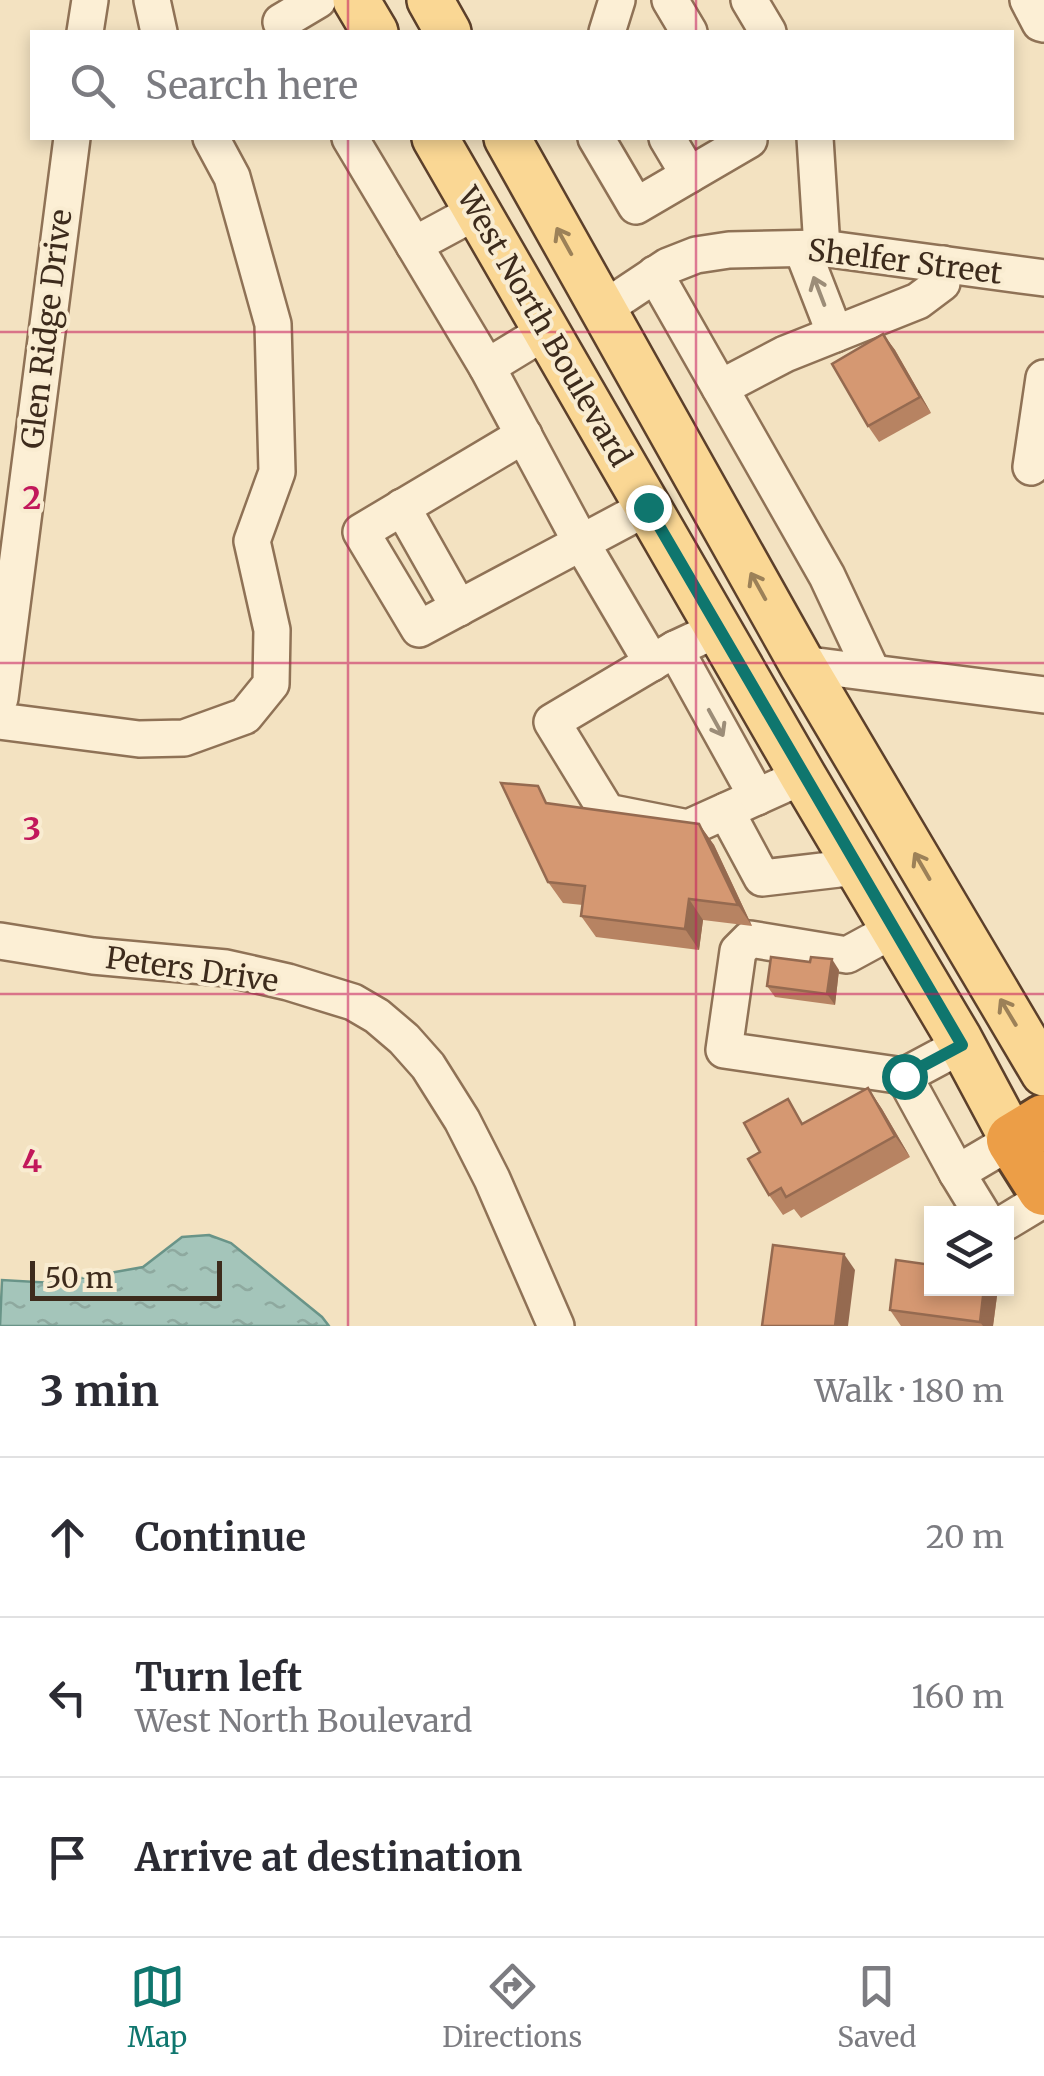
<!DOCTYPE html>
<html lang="en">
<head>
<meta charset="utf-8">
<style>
  :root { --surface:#fff; --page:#f7f7f7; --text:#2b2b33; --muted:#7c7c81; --line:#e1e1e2; --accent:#0f766e }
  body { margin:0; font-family:Merriweather,serif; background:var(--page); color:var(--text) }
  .controls { position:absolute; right:30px; bottom:30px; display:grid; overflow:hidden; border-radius:0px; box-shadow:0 5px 15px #0003 }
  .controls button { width:90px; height:90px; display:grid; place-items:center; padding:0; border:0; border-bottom:2px solid var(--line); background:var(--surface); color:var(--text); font:50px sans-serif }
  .scale { position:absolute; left:30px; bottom:25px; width:192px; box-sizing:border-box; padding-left:10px; border:5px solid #3d2b1c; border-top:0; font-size:28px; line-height:35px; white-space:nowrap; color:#3d2b1c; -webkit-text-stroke:8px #f9ecd1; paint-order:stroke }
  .stop { position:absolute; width:30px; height:30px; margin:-22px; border:8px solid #0f766e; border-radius:50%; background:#fff }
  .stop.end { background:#0f766e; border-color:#fff; box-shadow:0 2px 10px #0008 }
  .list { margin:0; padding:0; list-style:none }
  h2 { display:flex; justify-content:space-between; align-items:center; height:130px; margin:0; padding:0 40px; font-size:42px }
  h2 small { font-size:32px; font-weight:400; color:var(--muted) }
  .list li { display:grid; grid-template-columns:65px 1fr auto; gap:30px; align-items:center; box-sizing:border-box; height:160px; padding:0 40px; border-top:2px solid var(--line) }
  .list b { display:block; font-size:38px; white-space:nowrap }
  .list p { margin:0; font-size:32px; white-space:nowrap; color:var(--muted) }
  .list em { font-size:32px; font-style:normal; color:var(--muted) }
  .icon { flex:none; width:55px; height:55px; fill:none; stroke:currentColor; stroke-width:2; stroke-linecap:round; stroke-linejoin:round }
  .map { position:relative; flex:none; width:1044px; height:1326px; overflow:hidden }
  .search { position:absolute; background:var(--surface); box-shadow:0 5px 15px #0003; left:30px; right:30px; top:30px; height:110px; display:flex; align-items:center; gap:25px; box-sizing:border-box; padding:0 35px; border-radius:0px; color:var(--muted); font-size:38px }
  .sheet { height:610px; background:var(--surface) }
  nav { display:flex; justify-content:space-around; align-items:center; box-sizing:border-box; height:140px; border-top:2px solid var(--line); background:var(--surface); font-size:28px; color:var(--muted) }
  nav a { display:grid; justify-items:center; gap:5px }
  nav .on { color:var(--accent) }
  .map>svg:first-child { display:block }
</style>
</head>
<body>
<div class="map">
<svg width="1044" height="1326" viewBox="0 0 1044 1326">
  <defs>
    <pattern id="water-ripples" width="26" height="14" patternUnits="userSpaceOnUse" patternTransform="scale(2.5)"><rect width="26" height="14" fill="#a4c5ba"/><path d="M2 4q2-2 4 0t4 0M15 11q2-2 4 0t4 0" fill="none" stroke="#8ea99f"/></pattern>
  </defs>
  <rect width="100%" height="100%" fill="#f3e2c1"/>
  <path fill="url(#water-ripples)" stroke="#699488" stroke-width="2.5" d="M209,1235l22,8 91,74 7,9h-329l2,-46 52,3 89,-16 39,-30z"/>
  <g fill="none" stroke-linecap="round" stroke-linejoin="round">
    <defs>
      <g id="minor">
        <path d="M152,0l7,32"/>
        <path d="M670,0l19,32"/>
        <path d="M749,0l19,32"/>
        <path d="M1028,0l12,23 4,1"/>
        <path d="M281,22l37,-22"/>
        <path d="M85,32l5,-32"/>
        <path d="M607,32l10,-32"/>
        <path d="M350,138l137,229 95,177 70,119"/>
        <path d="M596,138l40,68 53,-31 -22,-37"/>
        <path d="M815,138l7,110"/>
        <path d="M689,175l60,-35 -1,-2"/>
        <path d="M414,245l63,-34"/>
        <path d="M802,249l33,85"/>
        <path d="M655,274l172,302 45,96"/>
        <path d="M602,310l66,-44 28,-11 33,-5 93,-2 222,30"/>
        <path d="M487,367l59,-36"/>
        <path d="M720,388l65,-34 133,-53 24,-18 1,-19"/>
        <path d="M524,435l-163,97 58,97 229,-122"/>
        <path d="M1031,467l13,-89"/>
        <path d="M402,507l57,101"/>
        <path d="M718,629l-43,20 -123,73 55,90 81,16 115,-52"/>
        <path d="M675,649l82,148"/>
        <path d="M802,664l242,31"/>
        <path d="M0,698l72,-560"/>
        <path d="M0,721l139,18 45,-1 61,-22 26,-32 1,-54 -20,-89 25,-69 -4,-148 -41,-147 -21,-39"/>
        <path d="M726,811l36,67 94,-11"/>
        <path d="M893,930l-46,25 -97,-16 -12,12 -14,99 180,26 58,-31"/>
        <path d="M0,941l93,15 133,12 62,14 65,20 24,14 27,23 24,27 34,54 30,59 64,147"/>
        <path d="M904,1076l53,97"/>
        <path d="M982,1214l-25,-41 56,-33"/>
        <path d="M1006,1222l38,-23"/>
      </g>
      <g id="major">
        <path d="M356,0l19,32"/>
        <path d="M430,0l18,32"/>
        <path d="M435,138l368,638 156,263 54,101"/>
        <path d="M507,138l295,526 242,409"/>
      </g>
      <path id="highway" d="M1044,1121l-31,19 31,49"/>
    </defs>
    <use href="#minor" stroke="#8f7256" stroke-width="40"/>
    <use href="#major" stroke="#5c402b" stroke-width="50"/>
    <use href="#highway" stroke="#5c402b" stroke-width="58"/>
    <use href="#minor" stroke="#fcefd5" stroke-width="35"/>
    <use href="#major" stroke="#fad794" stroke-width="45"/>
    <use href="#highway" stroke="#ec9e47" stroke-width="52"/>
  </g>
  <g fill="#b78362">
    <path d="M883,334l12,16 36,63 -52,29 -11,-16z"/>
    <path d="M551,804l148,20 15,21 38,81 -49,-6 -4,30 -103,-13 -15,-21 2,-11 -20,-2 -15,-21z"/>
    <path d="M839,970l-4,35 -60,-8 -8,-11z"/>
    <path d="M868,1088l14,21 28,48 -109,61 -7,-9 -11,6 -14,-20 -9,-43 44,-29z"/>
    <path d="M932,1288h66l-5,38h-92l-11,-16z"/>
  </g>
  <g fill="#956a50">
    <path d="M883,334l12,16 36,63 -11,-16z"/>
    <path d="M699,824l15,21 38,81 -14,-21z"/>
    <path d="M689,899l14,21 -4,30 -14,-21z"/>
    <path d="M832,959l7,11 -4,35 -8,-11z"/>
    <path d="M868,1088l14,21 28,48 -15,-21z"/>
    <path d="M844,1254l11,16 -7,56h-13z"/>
    <path d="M984,1288h14l-5,38h-10l-3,-4z"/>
  </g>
  <g fill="#d59872" stroke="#956a50" stroke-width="2.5">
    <path d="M883,334l37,63 -52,29 -36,-62z"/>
    <path d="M501,783l37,3 8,17 153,21 39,81 -49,-6 -4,30 -104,-13 4,-30 -37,-4z"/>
    <path d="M771,957l39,5 1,-5 21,2 -5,35 -60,-8z"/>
    <path d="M868,1088l27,48 -109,61 -5,-9 -12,7 -21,-36 12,-7 -16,-29 44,-24 14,25z"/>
    <path d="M773,1245l71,9 -9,72h-73z"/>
    <path d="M896,1260l36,5v23h52l-4,34 -90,-12z"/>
  </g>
  <defs><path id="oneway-shaft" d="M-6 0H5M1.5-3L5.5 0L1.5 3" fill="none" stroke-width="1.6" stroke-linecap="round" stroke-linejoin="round" transform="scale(2.5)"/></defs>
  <g stroke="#9c8158">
    <use href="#oneway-shaft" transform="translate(564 241) rotate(-119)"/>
    <use href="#oneway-shaft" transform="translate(758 586) rotate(-119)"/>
    <use href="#oneway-shaft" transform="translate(922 866) rotate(-120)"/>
    <use href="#oneway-shaft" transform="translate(1008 1012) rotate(-121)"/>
  </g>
  <g stroke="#9c8d78">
    <use href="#oneway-shaft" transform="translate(819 291) rotate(-111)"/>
    <use href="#oneway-shaft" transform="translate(716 723) rotate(61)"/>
  </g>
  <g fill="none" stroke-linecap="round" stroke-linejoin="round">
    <path stroke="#0f766e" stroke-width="12" d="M648,507l314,538 -58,31"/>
  </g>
  <path fill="none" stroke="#c2185b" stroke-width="2.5" stroke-opacity="0.55" d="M348,0v32M696,0v32M348,138v1188M696,138v1188M0,332h1044M0,663h1044M0,994h1044"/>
  <g text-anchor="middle" stroke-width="8" stroke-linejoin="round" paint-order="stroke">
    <g font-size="30" fill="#3d2b1c" stroke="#f9ecd1">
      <text transform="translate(905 262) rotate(7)" y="10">Shelfer Street</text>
      <text transform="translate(544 327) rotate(60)" y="10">West North Boulevard</text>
      <text transform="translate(47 329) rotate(-83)" y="10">Glen Ridge Drive</text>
      <text transform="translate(192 970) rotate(8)" y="10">Peters Drive</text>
    </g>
  </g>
  <g font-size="32" text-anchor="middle" font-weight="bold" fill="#c2185b" stroke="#f9ecd1" stroke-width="8" stroke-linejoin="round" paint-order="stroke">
    <text x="32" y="509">2</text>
    <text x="32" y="840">3</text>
    <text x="32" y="1172">4</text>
  </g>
</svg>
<div class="controls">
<button><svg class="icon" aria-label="layers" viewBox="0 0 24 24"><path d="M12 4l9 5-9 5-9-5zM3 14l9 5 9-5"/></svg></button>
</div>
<div class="scale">50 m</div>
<div class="stop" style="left:904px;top:1076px"></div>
<div class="stop end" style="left:648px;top:507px"></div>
<div class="search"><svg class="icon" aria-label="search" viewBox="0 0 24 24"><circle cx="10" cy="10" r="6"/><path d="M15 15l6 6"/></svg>Search here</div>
</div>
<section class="sheet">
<h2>3 min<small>Walk · 180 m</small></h2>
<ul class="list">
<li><svg class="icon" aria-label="ahead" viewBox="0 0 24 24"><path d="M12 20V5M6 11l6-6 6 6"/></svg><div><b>Continue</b></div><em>20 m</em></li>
<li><svg class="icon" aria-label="left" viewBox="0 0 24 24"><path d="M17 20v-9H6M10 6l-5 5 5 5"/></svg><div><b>Turn left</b><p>West North Boulevard</p></div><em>160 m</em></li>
<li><svg class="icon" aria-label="arrive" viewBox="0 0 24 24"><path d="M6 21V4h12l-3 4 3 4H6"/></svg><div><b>Arrive at destination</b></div></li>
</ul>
</section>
<nav>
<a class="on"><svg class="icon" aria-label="map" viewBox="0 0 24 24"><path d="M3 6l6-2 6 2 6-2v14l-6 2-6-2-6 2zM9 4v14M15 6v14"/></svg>Map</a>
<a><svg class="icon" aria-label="directions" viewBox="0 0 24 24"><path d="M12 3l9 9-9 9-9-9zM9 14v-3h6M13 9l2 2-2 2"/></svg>Directions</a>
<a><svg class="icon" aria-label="saved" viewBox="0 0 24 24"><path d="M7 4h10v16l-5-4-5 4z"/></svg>Saved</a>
</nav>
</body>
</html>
